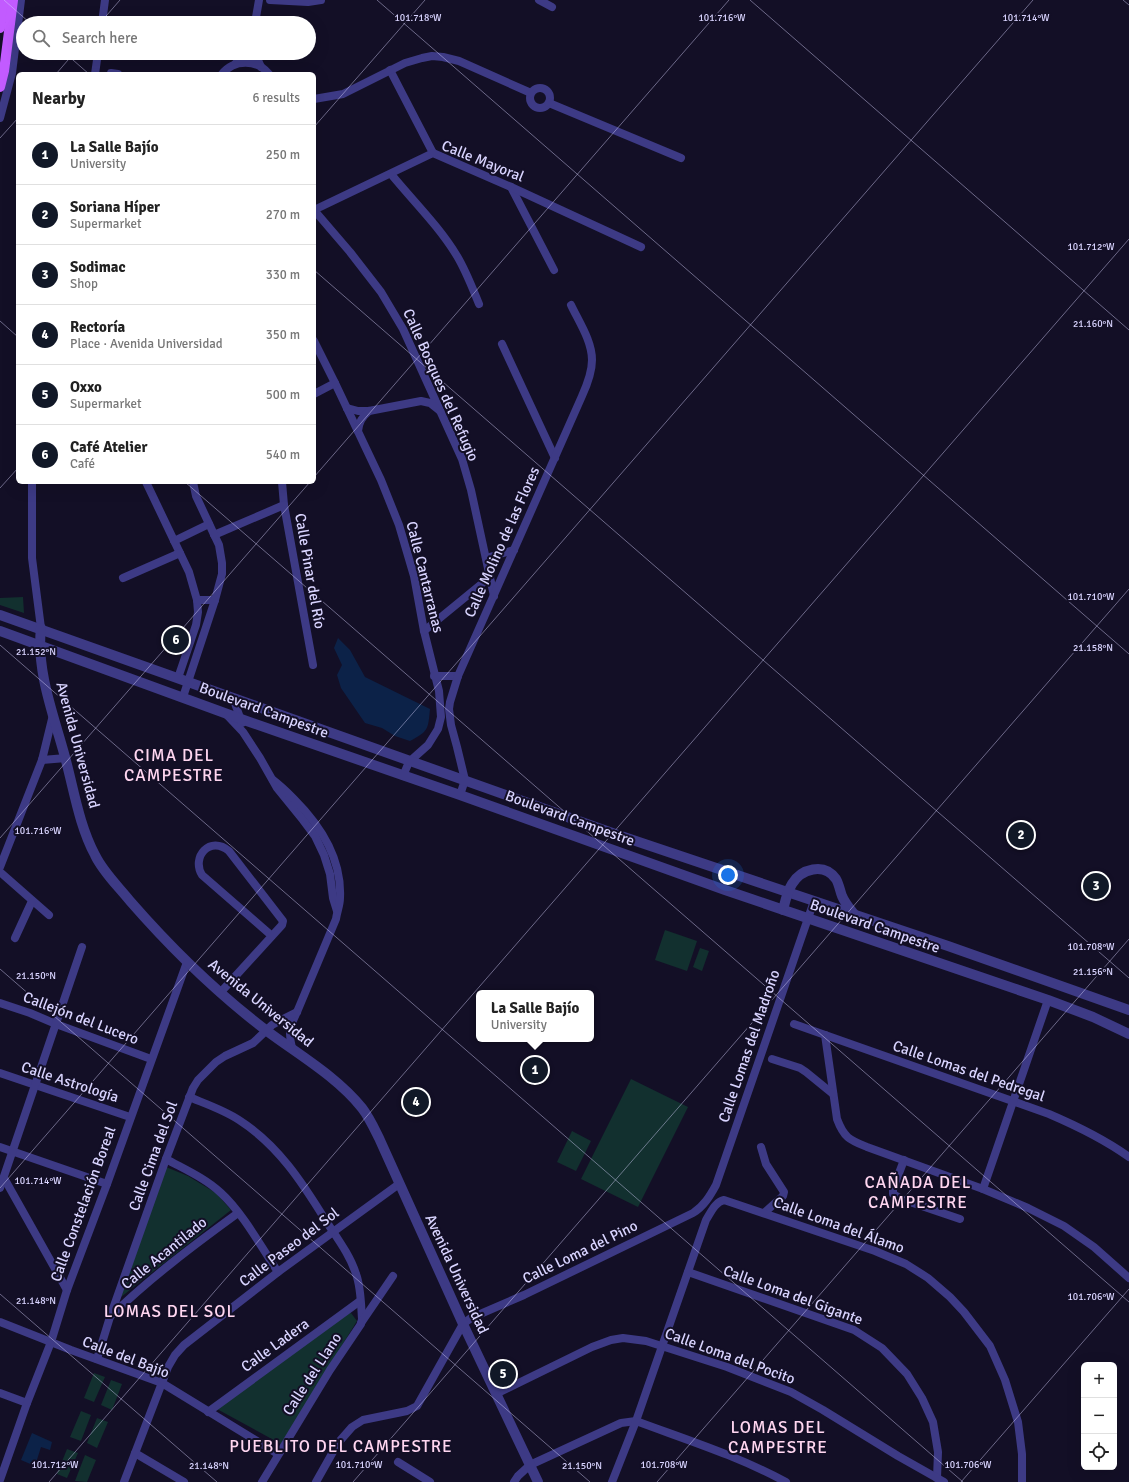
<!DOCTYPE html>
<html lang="en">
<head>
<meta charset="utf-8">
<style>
  :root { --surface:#fff; --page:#f2f2f2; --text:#222; --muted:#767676; --line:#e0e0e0; --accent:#111827 }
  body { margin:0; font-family:Signika,sans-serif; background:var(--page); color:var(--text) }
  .controls { position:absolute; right:12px; bottom:12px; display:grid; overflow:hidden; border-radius:6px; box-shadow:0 4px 16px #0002 }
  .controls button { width:36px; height:36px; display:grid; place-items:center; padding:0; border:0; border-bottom:1px solid var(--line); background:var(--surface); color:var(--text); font:20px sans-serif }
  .you { position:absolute; left:728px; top:875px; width:14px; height:14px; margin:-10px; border:3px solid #fff; border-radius:50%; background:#1a73e8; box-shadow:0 0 0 6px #1a73e833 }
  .badge { display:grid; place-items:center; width:26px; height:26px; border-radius:50%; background:var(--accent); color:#fff; font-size:13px; font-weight:700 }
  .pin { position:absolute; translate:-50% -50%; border:2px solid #fff; box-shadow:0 1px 4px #0006 }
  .popup { position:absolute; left:476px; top:990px; width:118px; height:52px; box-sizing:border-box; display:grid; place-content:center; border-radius:6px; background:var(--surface); filter:drop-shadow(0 1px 3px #0005); font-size:13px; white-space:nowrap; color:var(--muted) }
  .popup b { font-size:15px; color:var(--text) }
  .popup::after { content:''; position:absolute; left:50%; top:100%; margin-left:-8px; border:8px solid transparent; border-top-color:var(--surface) }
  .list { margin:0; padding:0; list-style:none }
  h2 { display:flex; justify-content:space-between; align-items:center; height:52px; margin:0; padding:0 16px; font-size:17px }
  h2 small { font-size:13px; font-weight:400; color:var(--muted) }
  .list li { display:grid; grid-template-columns:26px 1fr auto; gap:12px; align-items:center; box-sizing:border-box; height:60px; padding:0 16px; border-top:1px solid var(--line) }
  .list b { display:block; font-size:15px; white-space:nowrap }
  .list p { margin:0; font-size:13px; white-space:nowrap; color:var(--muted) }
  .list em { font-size:13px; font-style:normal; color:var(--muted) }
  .icon { flex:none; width:22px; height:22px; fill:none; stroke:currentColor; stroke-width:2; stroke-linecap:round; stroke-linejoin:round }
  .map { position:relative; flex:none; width:1129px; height:1482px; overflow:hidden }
  .search { position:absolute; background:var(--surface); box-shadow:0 4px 16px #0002; left:16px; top:16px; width:300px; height:44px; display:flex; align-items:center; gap:10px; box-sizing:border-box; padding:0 14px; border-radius:22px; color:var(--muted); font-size:15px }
  .panel { position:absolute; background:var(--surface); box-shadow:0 4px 16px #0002; left:16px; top:72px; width:300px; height:412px; border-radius:6px }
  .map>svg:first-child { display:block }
</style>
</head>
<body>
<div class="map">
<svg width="1129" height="1482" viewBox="0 0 1129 1482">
  <rect width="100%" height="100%" fill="#130f26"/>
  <g fill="#12302f">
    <path d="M23,597l1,16 -24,-8v-7z"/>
    <path d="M665,930l32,11 -10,30 -32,-11z"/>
    <path d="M700,948l9,3 -7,20 -9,-4z"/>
    <path d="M631,1079l57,28 -50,100 -57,-28z"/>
    <path d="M572,1131l19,10 -15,30 -19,-9z"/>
    <path d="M166,1167l22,9 28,17 15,17 -110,87z"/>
    <path d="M351,1313l6,8 -76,123 -64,-35 130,-95z"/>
    <path d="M94,1373l11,4 -11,25 -10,-4z"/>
    <path d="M111,1380l11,4 -10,26 -11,-5z"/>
    <path d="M81,1411l10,4 -10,26 -11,-4z"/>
    <path d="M97,1418l11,4 -11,26 -10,-5z"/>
    <path d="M67,1449l11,4 -11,25 -10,-4z"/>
    <path d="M85,1455l11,5 -9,22 -12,-1z"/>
  </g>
  <g fill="#0c2248">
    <path d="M338,638l12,12 15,27 65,32c-2,20 -1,22 -20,32l-15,-5 -13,-8 -17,-5 -24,-35 -4,-13 5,-10 -8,-17z"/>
    <path d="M32,1433l20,9 -2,8 -9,-3 -6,19 -14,-6z"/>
  </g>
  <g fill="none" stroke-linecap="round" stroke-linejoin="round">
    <g stroke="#3d3a85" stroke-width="8">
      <path d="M270,0l38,2 13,-2"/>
      <path d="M539,0l13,7"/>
      <path d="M102,23l3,-23"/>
      <path d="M255,23l4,-23"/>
      <path d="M255,53l6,14"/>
      <path d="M236,63l11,-10"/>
      <path d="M390,70l43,83"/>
      <path d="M111,73l7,1"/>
      <path d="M95,74l3,-21"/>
      <path d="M222,74c12,-15 35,-15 47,0"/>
      <circle cx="540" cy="98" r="10"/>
      <path d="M314,99l29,-5 62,-31 17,-5 10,-2 11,1 16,4 72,32"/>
      <path d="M549,103l132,55"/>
      <path d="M0,118l12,-45 9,-73"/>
      <path d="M391,174c22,27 48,52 66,82 9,15 15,31 22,48"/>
      <path d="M511,187l43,83"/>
      <path d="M314,210l36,42 31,40 22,37 59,130 9,31 23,106"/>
      <path d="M314,210l119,-57 78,34 130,60"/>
      <path d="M314,341l21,42 46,97 18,45 15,51 10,55 15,60 2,26 -3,12 -10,16 -19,17 -6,14"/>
      <path d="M502,344l53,114"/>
      <path d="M314,394l21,-11"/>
      <path d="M347,408l11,3h11l52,-10 9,2 10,8"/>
      <path d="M358,431c1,-9 4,-14 11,-20"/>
      <path d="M32,482v76l9,70"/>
      <path d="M146,482l43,90 8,28 1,12 -2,13 -18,53"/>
      <path d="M282,482l2,23 29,160"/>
      <path d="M214,535l70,-30"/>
      <path d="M174,541l35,-17"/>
      <path d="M486,558l28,-8"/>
      <path d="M123,578l57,-25"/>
      <path d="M197,600h18"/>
      <path d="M424,631l66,-54"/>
      <path d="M434,676h24"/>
      <path d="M183,697l32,-97 7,-26v-11l-3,-18 -23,-49 -3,-14"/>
      <path d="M233,698l9,25"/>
      <path d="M226,714l17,18 17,26 17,30 26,32 12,16 9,19 6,19 3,24 4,13"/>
      <path d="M42,760l24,-2"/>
      <path d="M273,780c8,6 14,12 21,19 26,26 48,60 46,99 0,7 -3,14 -4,21l-39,93c-7,14 -9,20 -5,36"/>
      <path d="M460,795l5,-15 -8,-33 -6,-22 -2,-16 1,-7 8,-26 124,-280c5,-11 10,-23 10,-36 0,-19 -13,-38 -21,-55"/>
      <path d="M0,867l42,-107 11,-45"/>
      <path d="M0,872l49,43"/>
      <path d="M15,938l17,-37"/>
      <path d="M220,993l62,-68 1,-4 -54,-70c-19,-16 -38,6 -27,24l70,61"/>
      <path d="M0,1003l30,10 26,11 95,35"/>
      <path d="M794,1024l255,90c28,12 55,25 80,43"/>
      <path d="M825,1035l12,84c7,19 13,21 30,28l116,42 45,19 36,18 30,21 35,31"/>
      <path d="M772,1059l28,9 6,4 27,22"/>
      <path d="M0,1073l130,44"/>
      <path d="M189,1097c17,7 35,13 50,23 39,25 63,62 87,101 11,17 24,34 30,53 5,13 5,31 6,45l-1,5 -31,46 -68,112"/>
      <path d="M0,1147l107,37"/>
      <path d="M761,1147l5,17 18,28 -1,4 -19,17"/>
      <path d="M166,1159c18,10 39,19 55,34 21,19 41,55 57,79"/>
      <path d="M904,1160l-11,29v5l8,5 59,20"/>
      <path d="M4,1178l63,112"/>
      <path d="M0,1188l82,-241"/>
      <path d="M983,1189l65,-189"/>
      <path d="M688,1272l166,58 28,18 25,26 15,24 11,24 5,30 -1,26"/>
      <path d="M111,1316c39,-38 83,-71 127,-103"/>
      <path d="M0,1322l71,28 91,33 116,71"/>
      <path d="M361,1323l32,-47"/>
      <path d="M97,1359l13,-42 56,-158 27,-71 5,-8 18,-18 9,-6 28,-13 19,-18 9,-5 16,-8"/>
      <path d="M0,1393l27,10"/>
      <path d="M496,1394l96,-47 19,-7 12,-2 23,3 81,26 64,25 32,18 75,46 46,26"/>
      <path d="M208,1412l152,-111"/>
      <path d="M135,1453l49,29"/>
      <path d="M398,1462l32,20"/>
      <path d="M0,1480l27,-77 24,-61 16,-52 40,-106 80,-222"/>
      <path d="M124,1482l44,-115 7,-12 9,-10 94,-73 121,-88"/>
      <path d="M316,1482l22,-39 14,-16 11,-7 44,-9 10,-5 46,-82 8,-6 53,-23 169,-82c11,-7 17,-17 23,-28l98,-284"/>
      <path d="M514,1482l4,-6 12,-11 91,-42 15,-2c51,19 102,35 150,61"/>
      <path d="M612,1482l24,-61 70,-201c5,-8 9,-18 18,-20l151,51 31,13 22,14 22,19 14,15 26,34 15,34 13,42 4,32v28"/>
    </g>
    <g stroke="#3d3a85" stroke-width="10">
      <path d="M0,615l618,220 330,111 181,64"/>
      <path d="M41,628c-5,43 13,88 24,129 9,33 14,68 30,98 8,17 23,31 35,46 41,47 87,92 137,130 32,24 69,45 95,77 7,9 12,20 17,30l84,186 75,158"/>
      <path d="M0,631l241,88 219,76 265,95 323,110 45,17 36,17"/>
      <path d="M783,910c2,-8 4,-18 9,-26 9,-15 32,-22 44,-5 3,5 4,12 6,17 3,7 8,13 12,18"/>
    </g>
    <g stroke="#c25bff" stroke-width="10">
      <path d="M0,28l4,-28"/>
      <path d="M0,87l4,-16 9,-71"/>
    </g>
  </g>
  <path fill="none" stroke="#d9d4ff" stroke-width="1" stroke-opacity="0.45" d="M4,0l26,23M377,0l752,654M750,0l379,330M1123,0l6,5M100,23l20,-23M65,53l24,21M56,74l18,-21M314,127l111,-127M0,138l18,-20M314,270l815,708M0,321l18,16M314,477l415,-477M185,482l944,820M0,488l18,-20M0,645l963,837M0,838l310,-356M0,969l590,513M0,1188l1033,-1188M0,1294l217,188M49,1482l1080,-1243M353,1482l776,-893M657,1482l472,-543M961,1482l168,-193"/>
  <g text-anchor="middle" stroke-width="4" stroke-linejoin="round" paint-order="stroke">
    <g font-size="15" fill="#d9d4ff" stroke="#130f26">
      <text transform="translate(483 161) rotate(22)" y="5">Calle Mayoral</text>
      <text transform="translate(441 385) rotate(66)" y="5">Calle Bosques del Refugio</text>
      <text transform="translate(502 542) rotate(-66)" y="5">Calle Molino de las Flores</text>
      <text transform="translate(310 571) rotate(80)" y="5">Calle Pinar del Río</text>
      <text transform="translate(425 577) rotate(76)" y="5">Calle Cantarranas</text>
      <text transform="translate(264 710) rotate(20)" y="5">Boulevard Campestre</text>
      <text transform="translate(78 745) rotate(75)" y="5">Avenida Universidad</text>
      <text transform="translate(570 818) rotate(20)" y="5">Boulevard Campestre</text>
      <text transform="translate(875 926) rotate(19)" y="5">Boulevard Campestre</text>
      <text transform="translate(261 1003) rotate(39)" y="5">Avenida Universidad</text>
      <text transform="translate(81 1018) rotate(21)" y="5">Callejón del Lucero</text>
      <text transform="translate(749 1046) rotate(-71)" y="5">Calle Lomas del Madroño</text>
      <text transform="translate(969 1071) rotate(19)" y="5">Calle Lomas del Pedregal</text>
      <text transform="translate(70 1082) rotate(18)" y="5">Calle Astrología</text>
      <text transform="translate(153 1156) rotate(-70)" y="5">Calle Cima del Sol</text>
      <text transform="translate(83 1204) rotate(-70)" y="5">Calle Constelación Boreal</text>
      <text transform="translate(839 1225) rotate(20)" y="5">Calle Loma del Álamo</text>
      <text transform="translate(289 1247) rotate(-37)" y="5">Calle Paseo del Sol</text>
      <text transform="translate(580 1252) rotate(-26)" y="5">Calle Loma del Pino</text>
      <text transform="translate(164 1253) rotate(-39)" y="5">Calle Acantilado</text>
      <text transform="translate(457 1274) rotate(65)" y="5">Avenida Universidad</text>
      <text transform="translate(793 1295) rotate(20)" y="5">Calle Loma del Gigante</text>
      <text transform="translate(275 1345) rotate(-36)" y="5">Calle Ladera</text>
      <text transform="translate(730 1356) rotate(20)" y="5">Calle Loma del Pocito</text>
      <text transform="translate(126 1357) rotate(21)" y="5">Calle del Bajío</text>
      <text transform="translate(312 1374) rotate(-57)" y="5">Calle del Llano</text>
    </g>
    <g font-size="17" letter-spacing="1" fill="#ffd6f0" stroke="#130f26">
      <text x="174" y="761">CIMA DEL<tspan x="174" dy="20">CAMPESTRE</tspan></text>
      <text x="918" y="1188">CAÑADA DEL<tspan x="918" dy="20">CAMPESTRE</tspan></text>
      <text x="170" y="1317">LOMAS DEL SOL</text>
      <text x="778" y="1433">LOMAS DEL<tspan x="778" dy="20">CAMPESTRE</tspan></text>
      <text x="341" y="1452">PUEBLITO DEL CAMPESTRE</text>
    </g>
  </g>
  <g font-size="10" text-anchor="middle" fill="#d9d4ff" stroke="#130f26" stroke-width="4" stroke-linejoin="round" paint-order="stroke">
    <text x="418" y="21">101.718°W</text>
    <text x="722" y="21">101.716°W</text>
    <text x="1026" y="21">101.714°W</text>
    <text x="1091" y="250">101.712°W</text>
    <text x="1093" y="327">21.160°N</text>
    <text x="1091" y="600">101.710°W</text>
    <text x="1093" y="651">21.158°N</text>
    <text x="36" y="655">21.152°N</text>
    <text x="38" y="834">101.716°W</text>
    <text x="1091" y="950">101.708°W</text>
    <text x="1093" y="975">21.156°N</text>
    <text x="36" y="979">21.150°N</text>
    <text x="38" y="1184">101.714°W</text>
    <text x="1091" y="1300">101.706°W</text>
    <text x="36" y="1304">21.148°N</text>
    <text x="55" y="1468">101.712°W</text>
    <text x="359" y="1468">101.710°W</text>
    <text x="664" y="1468">101.708°W</text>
    <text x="968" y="1468">101.706°W</text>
    <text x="209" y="1469">21.148°N</text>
    <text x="582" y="1469">21.150°N</text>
  </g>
</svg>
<div class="controls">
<button>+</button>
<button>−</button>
<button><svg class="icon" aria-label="locate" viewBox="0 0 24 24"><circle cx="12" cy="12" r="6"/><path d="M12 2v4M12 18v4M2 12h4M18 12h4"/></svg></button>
</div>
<div class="you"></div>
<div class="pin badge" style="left:535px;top:1070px">1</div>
<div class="popup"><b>La Salle Bajío</b>University</div>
<div class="pin badge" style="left:1021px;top:835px">2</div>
<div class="pin badge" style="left:1096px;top:886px">3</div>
<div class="pin badge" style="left:416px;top:1102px">4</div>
<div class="pin badge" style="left:503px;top:1374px">5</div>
<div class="pin badge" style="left:176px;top:640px">6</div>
<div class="search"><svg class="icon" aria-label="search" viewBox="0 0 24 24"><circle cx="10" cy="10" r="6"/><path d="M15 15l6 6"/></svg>Search here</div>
<section class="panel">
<h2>Nearby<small>6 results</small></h2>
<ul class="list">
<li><span class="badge">1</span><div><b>La Salle Bajío</b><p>University</p></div><em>250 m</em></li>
<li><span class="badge">2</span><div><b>Soriana Híper</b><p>Supermarket</p></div><em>270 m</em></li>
<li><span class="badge">3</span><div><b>Sodimac</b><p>Shop</p></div><em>330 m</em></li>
<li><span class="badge">4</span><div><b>Rectoría</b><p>Place · Avenida Universidad</p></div><em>350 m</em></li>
<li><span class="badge">5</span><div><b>Oxxo</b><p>Supermarket</p></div><em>500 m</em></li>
<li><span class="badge">6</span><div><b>Café Atelier</b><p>Café</p></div><em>540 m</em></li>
</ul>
</section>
</div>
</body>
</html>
